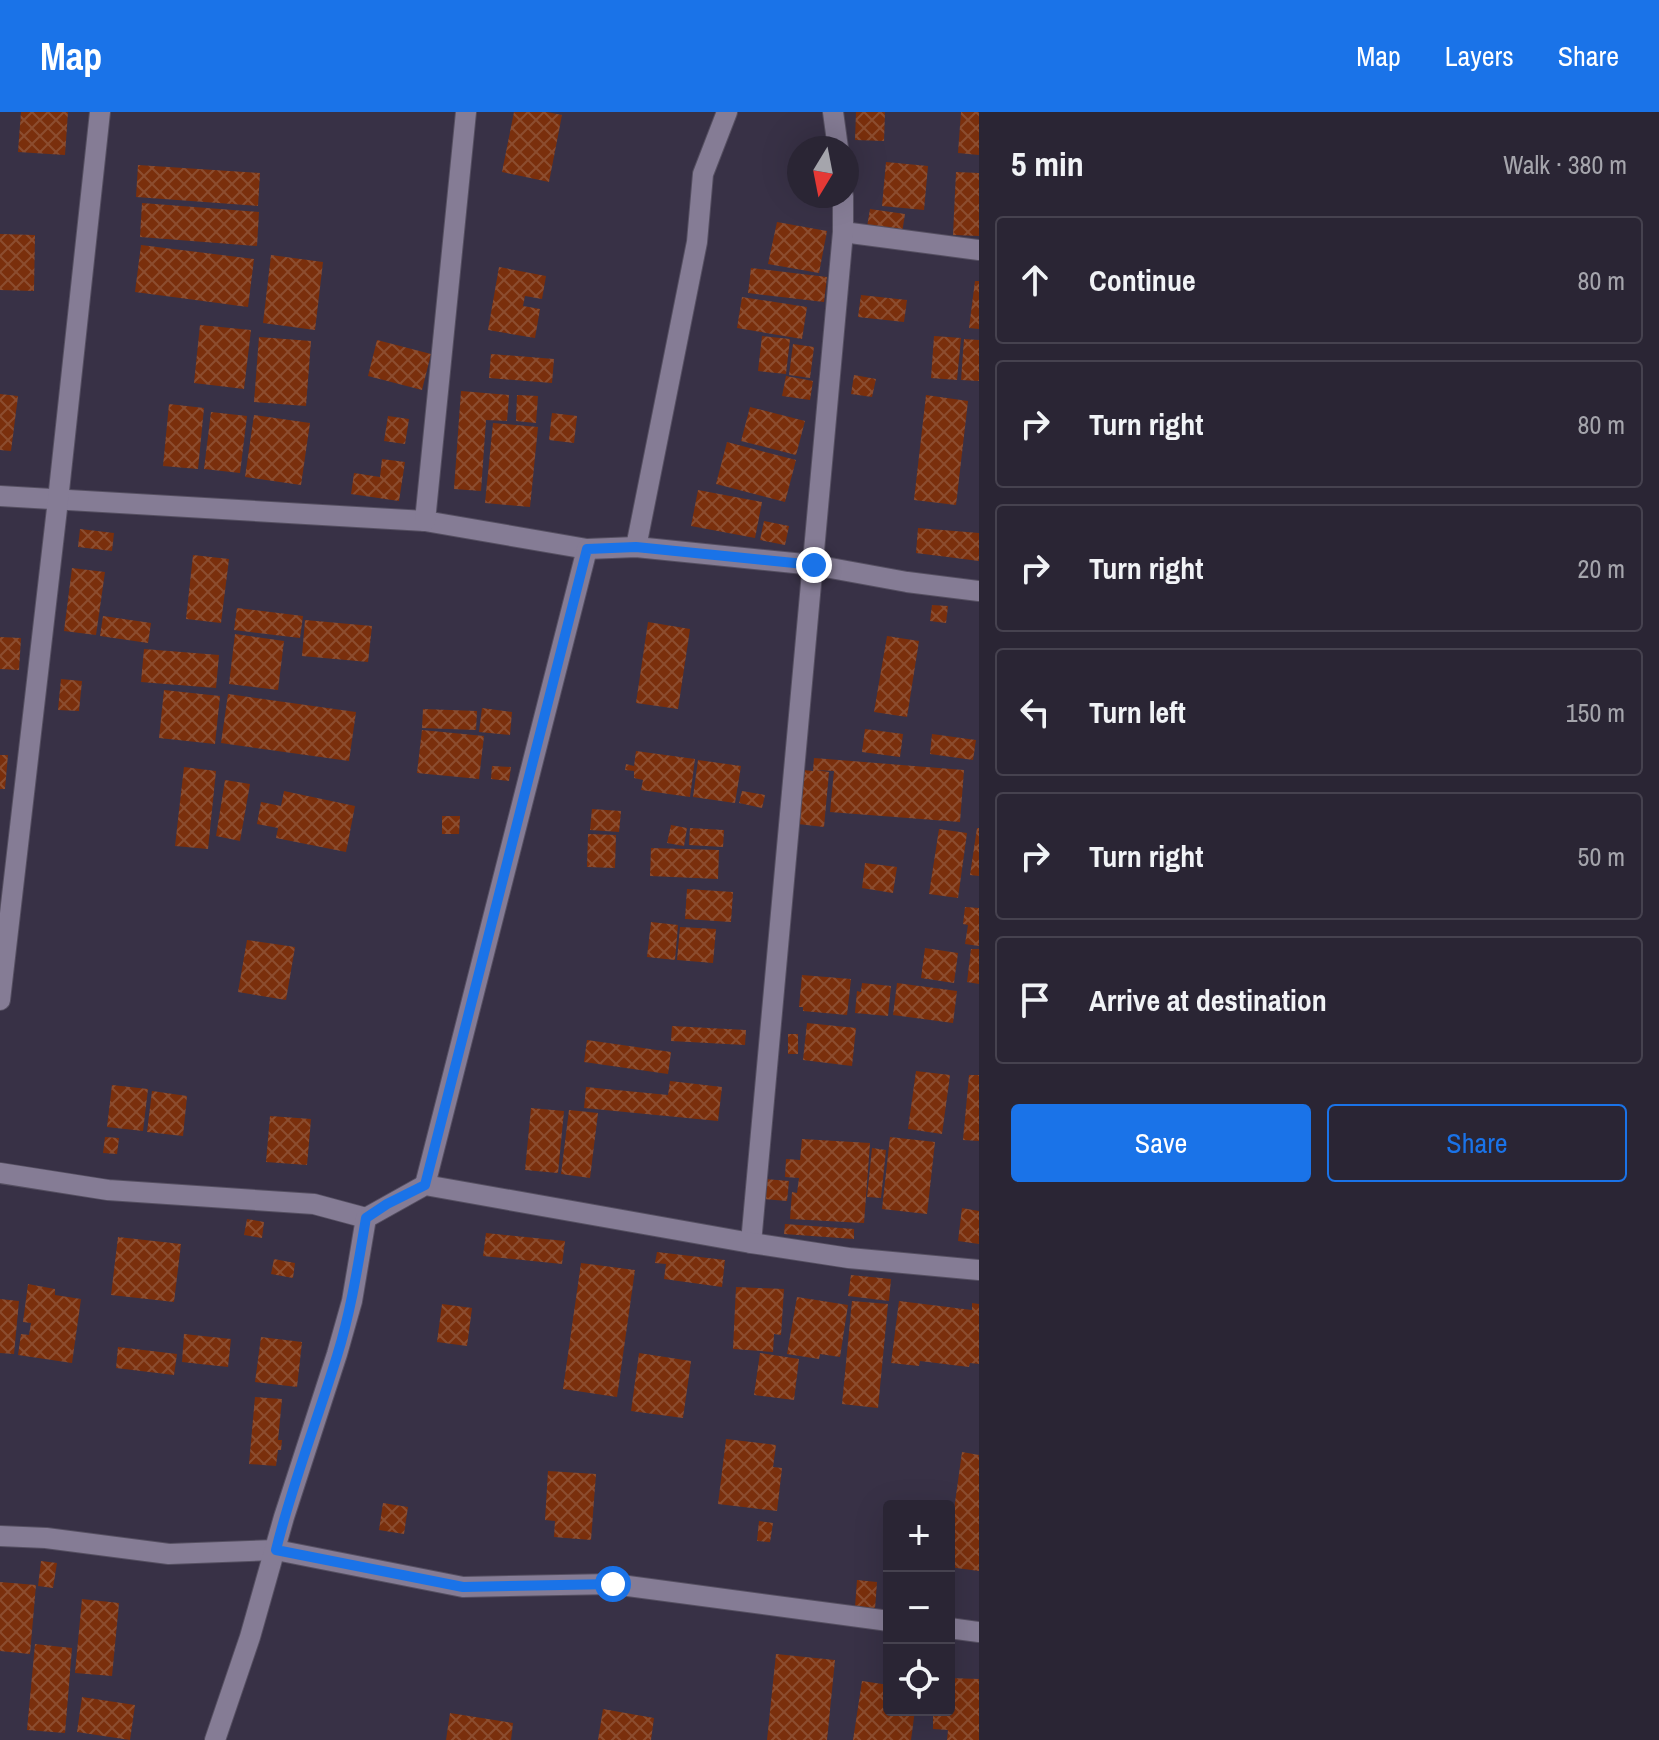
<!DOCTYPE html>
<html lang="en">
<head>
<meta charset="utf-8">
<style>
  :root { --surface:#2a2534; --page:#322d3c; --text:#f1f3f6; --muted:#a5a5ac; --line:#46424f; --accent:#1a73e8 }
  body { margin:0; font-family:"Archivo Narrow",sans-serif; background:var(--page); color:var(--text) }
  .controls { position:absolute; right:24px; bottom:24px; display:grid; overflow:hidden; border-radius:8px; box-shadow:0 8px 32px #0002 }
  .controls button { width:72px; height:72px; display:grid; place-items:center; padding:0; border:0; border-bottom:2px solid var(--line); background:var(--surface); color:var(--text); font:40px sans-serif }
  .compass { position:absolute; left:787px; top:24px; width:72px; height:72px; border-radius:50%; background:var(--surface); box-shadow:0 8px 32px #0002; rotate:190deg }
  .stop { position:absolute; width:24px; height:24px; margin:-18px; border:6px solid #1a73e8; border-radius:50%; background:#fff }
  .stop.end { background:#1a73e8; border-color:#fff; box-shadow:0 2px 8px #0008 }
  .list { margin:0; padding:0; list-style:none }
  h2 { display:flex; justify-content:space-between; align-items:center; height:104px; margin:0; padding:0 32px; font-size:34px }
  h2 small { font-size:26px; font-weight:400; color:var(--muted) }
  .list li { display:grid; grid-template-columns:52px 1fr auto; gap:24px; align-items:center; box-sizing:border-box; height:128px; margin:0 16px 16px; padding:0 16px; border:2px solid var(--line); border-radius:8px }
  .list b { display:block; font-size:30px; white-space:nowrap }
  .list em { font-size:26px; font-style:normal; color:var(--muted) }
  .actions { display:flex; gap:16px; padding:24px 32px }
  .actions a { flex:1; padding:18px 0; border:2px solid var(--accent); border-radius:8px; text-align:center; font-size:28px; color:var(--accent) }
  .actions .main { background:var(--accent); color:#fff }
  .icon { flex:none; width:44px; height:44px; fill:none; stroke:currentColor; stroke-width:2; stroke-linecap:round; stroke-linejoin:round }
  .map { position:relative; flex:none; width:979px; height:1628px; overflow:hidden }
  header { display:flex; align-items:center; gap:48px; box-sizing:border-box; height:112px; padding:0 40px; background:var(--accent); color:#fff }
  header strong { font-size:38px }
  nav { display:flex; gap:44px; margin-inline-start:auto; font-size:28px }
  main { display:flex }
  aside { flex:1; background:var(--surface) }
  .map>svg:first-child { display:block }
</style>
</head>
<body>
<header>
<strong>Map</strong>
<nav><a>Map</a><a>Layers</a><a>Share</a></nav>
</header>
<main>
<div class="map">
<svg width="979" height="1628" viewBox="0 0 979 1628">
  <defs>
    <pattern id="building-cross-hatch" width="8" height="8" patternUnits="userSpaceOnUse" patternTransform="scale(2)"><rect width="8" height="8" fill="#7a2f0c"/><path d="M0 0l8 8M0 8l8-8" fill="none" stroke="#8c4d2f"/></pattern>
  </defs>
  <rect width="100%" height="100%" fill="#383146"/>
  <g fill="url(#building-cross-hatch)">
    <path d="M21,0h47l-3,43 -47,-3z"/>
    <path d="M514,0h33l15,3 -13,67 -47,-10z"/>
    <path d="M856,0h29l-1,29 -29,-1z"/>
    <path d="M961,0h18v43l-21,-2z"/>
    <path d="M886,50l42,4 -4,44 -42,-4z"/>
    <path d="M138,53l122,8 -2,33 -122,-9z"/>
    <path d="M956,60l23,1v63l-26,-1z"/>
    <path d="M142,91l117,9 -2,34 -117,-9z"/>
    <path d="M870,97l35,5 -3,19 -35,-6z"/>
    <path d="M777,110l50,9 -8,42 -51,-9z"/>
    <path d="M0,122l35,1 -1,56 -34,-1z"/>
    <path d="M141,133l113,14 -6,48 -113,-15z"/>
    <path d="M271,143l52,7 -8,68 -52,-7z"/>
    <path d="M499,155l47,9 -4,23 -17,-3 -2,10 17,3 -5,29 -47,-8z"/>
    <path d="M751,156l76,9 -3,25 -76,-9z"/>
    <path d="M975,169h4v48l-10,-1z"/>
    <path d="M861,183l46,5 -3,22 -46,-5z"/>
    <path d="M742,185l65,10 -5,32 -65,-11z"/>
    <path d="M200,213l51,5 -7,59 -50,-6z"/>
    <path d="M762,224l28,3 -4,35 -28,-3z"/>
    <path d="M934,224l27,2 -4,42 -26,-2z"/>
    <path d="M259,225l52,4 -5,65 -52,-4z"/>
    <path d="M964,227l15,1v41l-18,-1z"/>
    <path d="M377,228l54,14 -9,36 -54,-14z"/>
    <path d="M793,232l21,3 -4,31 -21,-3z"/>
    <path d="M491,242l63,5 -2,24 -63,-5z"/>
    <path d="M854,263l22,4 -4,18 -21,-3z"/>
    <path d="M786,264l27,5 -3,19 -28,-4z"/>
    <path d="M461,279l48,4 -2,26 -21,-1 -5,71 -27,-2z"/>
    <path d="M0,282l18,2 -7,55 -11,-1z"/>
    <path d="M517,283l21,1 -2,27 -20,-2z"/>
    <path d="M926,283l42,6 -12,104 -42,-5z"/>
    <path d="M169,292l35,4 -6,61 -35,-3z"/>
    <path d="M750,295l55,14 -9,34 -55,-14z"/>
    <path d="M211,300l36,4 -7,57 -36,-4z"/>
    <path d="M552,301l25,3 -3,27 -25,-3z"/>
    <path d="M254,303l56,8 -9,62 -56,-8z"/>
    <path d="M388,304l21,3 -4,25 -21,-3z"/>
    <path d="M493,311l45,4 -8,80 -45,-4z"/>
    <path d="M727,330l69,18 -11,42 -69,-18z"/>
    <path d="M382,347l23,3 -6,39 -48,-7 3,-21 26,4z"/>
    <path d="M698,378l64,12 -7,36 -64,-12z"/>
    <path d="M764,409l25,5 -4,19 -25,-5z"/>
    <path d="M918,416l61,5v28l-63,-8z"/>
    <path d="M80,417l34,4 -2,18 -34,-4z"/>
    <path d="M193,443l36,4 -8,64 -35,-4z"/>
    <path d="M72,456l33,4 -9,63 -32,-4z"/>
    <path d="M932,493l16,1 -2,17 -16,-2z"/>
    <path d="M237,496l66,8 -3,22 -66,-8z"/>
    <path d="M103,504l48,7 -3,20 -48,-7z"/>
    <path d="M305,508l67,6 -4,36 -66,-6z"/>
    <path d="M648,510l42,7 -12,80 -42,-6z"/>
    <path d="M235,522l49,7 -6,49 -49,-6z"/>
    <path d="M887,524l32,5 -12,76 -33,-5z"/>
    <path d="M0,525l21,1 -2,32 -19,-1z"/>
    <path d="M144,537l75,6 -3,33 -75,-6z"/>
    <path d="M61,567l21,2 -3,30 -21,-1z"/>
    <path d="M164,578l56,6 -5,48 -56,-6z"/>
    <path d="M228,582l128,18 -7,49 -128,-18z"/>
    <path d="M482,596l30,4 -2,23 -31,-3z"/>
    <path d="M423,597l54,2 -1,19 -54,-2z"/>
    <path d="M865,617l38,5 -3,23 -38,-5z"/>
    <path d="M422,618l62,6 -5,43 -62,-6z"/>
    <path d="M932,622l44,6 -3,20 -43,-6z"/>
    <path d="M636,639l59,8 -5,38 -49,-7 2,-10 -9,-2v-7l-9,-1 1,-6 8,2z"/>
    <path d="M0,643h8l-3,34h-5z"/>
    <path d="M814,646l150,12 -4,52 -130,-10 4,-41 -18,-1 13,2 -5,55 -26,-3 5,-54 10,1z"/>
    <path d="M698,648l43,6 -6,37 -42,-6z"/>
    <path d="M492,654l19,1 -2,14 -18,-2z"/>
    <path d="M184,655l32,4 -8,78 -33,-3z"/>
    <path d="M225,668l25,4 -10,57 -24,-5z"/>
    <path d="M284,679l71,15 -9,46 -70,-14 2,-10 -21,-4 4,-22 20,4z"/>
    <path d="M742,679l23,4 -3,13 -23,-5z"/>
    <path d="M592,697l29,2 -2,21 -29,-2z"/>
    <path d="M442,704h18l-1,18h-17z"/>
    <path d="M671,713l16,3 -3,18 -17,-3z"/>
    <path d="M690,716l34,2 -1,17 -34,-2z"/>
    <path d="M977,716h2v48l-9,-1z"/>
    <path d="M939,717l28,4 -9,65 -29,-4z"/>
    <path d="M588,722l28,1 -1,33 -28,-1z"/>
    <path d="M651,736l68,2 -1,29 -68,-3z"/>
    <path d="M865,751l32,4 -4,26 -31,-5z"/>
    <path d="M687,777l46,3 -2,30 -46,-3z"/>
    <path d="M965,795l14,1v38l-14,-2 3,-19 -5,-1z"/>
    <path d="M651,810l27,3 -3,35 -28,-3z"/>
    <path d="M680,815l36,2 -3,34 -36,-3z"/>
    <path d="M247,828l48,7 -9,53 -48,-8z"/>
    <path d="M925,836l33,5 -4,30 -33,-5z"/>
    <path d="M971,837h8v35l-12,-2z"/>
    <path d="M802,863l49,4 -4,36 -44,-4v-4h-4z"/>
    <path d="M862,871l29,3 -3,30 -33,-3 2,-22 4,1z"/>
    <path d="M897,871l60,8 -4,32 -60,-8z"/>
    <path d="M807,911l49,5 -4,38 -49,-6z"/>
    <path d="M672,914l74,4 -1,15 -74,-4z"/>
    <rect x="788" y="922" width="10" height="20"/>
    <path d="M587,928l84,12 -3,22 -84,-12z"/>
    <path d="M916,959l34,4 -8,59 -34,-5z"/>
    <path d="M969,963h10v66l-16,-1z"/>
    <path d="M670,969l52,6 -4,34 -134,-13 2,-21 82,8z"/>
    <path d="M112,973l36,4 -5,42 -36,-4z"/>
    <path d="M152,979l35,5 -4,40 -36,-4z"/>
    <path d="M531,996l33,3 -6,62 -33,-3z"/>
    <path d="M569,998l29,3 -8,65 -29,-4z"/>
    <path d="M270,1004l41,3 -4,46 -41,-3z"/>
    <path d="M105,1025l14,1 -2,16 -14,-1z"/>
    <path d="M890,1025l45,5 -8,72 -45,-5z"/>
    <path d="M802,1027l68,4 -6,80 -74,-4 2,-27 5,1 2,-15 -14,-1 1,-18 14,1z"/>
    <path d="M872,1036l14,2 -5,48 -14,-1z"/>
    <path d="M765,1067l24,2 -2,20 -24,-2z"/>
    <path d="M962,1096l17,3v33l-21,-3z"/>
    <path d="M247,1107l17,3 -2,16 -18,-3z"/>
    <path d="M785,1112l69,5v10l-70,-5z"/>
    <path d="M486,1121l79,8 -3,23 -79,-8z"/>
    <path d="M118,1125l63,7 -7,58 -63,-7z"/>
    <path d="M657,1140l68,8 -3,27 -58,-8 2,-15 -11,-1z"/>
    <path d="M274,1147l21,4 -2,15 -22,-4z"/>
    <path d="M581,1151l54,7 -18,127 -54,-8z"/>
    <path d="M851,1163l40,4 -2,22 -41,-5z"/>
    <path d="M28,1172l27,5v6l26,4 -9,64 -54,-8 3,-21 8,1 2,-12 -8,-1z"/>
    <path d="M736,1175l48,2 -3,46 -7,-1 -1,18 -40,-3z"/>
    <path d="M797,1185l51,8 -8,52 -20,-3 -1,5 -32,-5z"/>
    <path d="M0,1187l19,2 -5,53 -14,-1z"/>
    <path d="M852,1189l36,3 -10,104 -36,-4z"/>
    <path d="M899,1189l73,9v-7l7,1v60l-9,-1 -1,4 -49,-6 -1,5 -28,-3z"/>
    <path d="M442,1192l30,4 -5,38 -30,-4z"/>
    <path d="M184,1222l47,5 -3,28 -46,-5z"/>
    <path d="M261,1225l41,5 -5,45 -42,-5z"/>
    <path d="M118,1235l59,7 -3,21 -58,-7z"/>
    <path d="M639,1241l52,8 -8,57 -52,-7z"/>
    <path d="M760,1241l39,6 -5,41 -40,-5z"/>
    <path d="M255,1285l27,2 -4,41h4l-1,10h-3l-2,16 -27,-2z"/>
    <path d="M726,1327l50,6 -3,22 9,1 -5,43 -59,-7z"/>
    <path d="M962,1340l17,3v116l-30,-4v-21z"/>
    <path d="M548,1359l48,3 -5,66 -37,-3 1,-16 -10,-1z"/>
    <path d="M383,1391l25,4 -4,27 -25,-4z"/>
    <path d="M759,1409l14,2 -3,19 -13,-1z"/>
    <path d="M41,1449l16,2 -4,25 -15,-2z"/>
    <path d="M857,1468l20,2 -2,27 -20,-2z"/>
    <path d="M0,1470l36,3 -6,69 -30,-3z"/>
    <path d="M82,1487l37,4 -7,73 -37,-3z"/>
    <path d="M35,1532l37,4 -7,85 -38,-3z"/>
    <path d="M776,1542l59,6 -8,80h-60z"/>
    <path d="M949,1566l30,1v61h-32l1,-10 -15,-1v-19h16z"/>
    <path d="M862,1569l27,4v25h26l-4,30h-58z"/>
    <path d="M82,1585l53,8 -5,35 -53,-8z"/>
    <path d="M603,1597l51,9 -3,22h-53z"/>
    <path d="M450,1601l63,10 -2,17h-65z"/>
  </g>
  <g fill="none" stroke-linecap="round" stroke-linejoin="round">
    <defs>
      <g id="minor">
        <path d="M833,0l5,36"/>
        <path d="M843,120l136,18"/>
        <path d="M0,384l425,25 162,28 49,-2 178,18 93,17 72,9"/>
        <path d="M425,409l41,-409"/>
        <path d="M636,435l61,-305 6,-68 24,-62"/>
        <path d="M0,888l58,-500 42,-388"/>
        <path d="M0,1061l108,17 206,14 52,14"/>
        <path d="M425,1073l162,-636"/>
        <path d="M751,1131l92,-1011v-36"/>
        <path d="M0,1424l46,2 123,16 107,-4 187,37 150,-3 276,37"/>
        <path d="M949,1516l30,4"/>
        <path d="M215,1628l35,-103 34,-120 53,-163 15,-53 14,-83 59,-33 326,58 98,15 130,12"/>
      </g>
    </defs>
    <use href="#minor" stroke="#554f61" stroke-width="22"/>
    <use href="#minor" stroke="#857c95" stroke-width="20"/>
  </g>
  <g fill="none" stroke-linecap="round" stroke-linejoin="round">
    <path stroke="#1a73e8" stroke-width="10" d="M613,1472l-150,3 -187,-37c16,-66 41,-129 61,-194 14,-45 21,-91 29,-138l21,-14 38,-19 162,-636 49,-2 178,18"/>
  </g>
</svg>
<div class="controls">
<button>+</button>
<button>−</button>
<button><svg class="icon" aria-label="locate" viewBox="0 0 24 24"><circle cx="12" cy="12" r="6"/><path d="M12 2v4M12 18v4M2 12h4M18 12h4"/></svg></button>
</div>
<svg class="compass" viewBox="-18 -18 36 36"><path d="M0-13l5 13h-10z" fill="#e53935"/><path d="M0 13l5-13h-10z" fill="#a5a5ac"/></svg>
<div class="stop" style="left:613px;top:1472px"></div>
<div class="stop end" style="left:814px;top:453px"></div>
</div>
<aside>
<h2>5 min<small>Walk · 380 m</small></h2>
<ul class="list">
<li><svg class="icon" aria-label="ahead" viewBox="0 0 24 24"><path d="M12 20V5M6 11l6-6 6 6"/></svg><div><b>Continue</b></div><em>80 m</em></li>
<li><svg class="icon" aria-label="right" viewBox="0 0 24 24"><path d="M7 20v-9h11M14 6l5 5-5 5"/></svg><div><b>Turn right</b></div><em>80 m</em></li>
<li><svg class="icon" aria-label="right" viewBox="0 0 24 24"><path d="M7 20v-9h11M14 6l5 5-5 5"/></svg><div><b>Turn right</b></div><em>20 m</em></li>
<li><svg class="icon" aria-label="left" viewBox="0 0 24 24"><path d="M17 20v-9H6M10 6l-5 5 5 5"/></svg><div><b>Turn left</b></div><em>150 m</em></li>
<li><svg class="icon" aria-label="right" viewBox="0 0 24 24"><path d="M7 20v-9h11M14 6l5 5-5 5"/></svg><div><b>Turn right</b></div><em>50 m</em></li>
<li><svg class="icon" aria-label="arrive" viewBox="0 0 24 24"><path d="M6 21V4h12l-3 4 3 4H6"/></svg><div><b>Arrive at destination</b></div></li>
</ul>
<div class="actions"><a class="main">Save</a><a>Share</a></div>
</aside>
</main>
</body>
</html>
